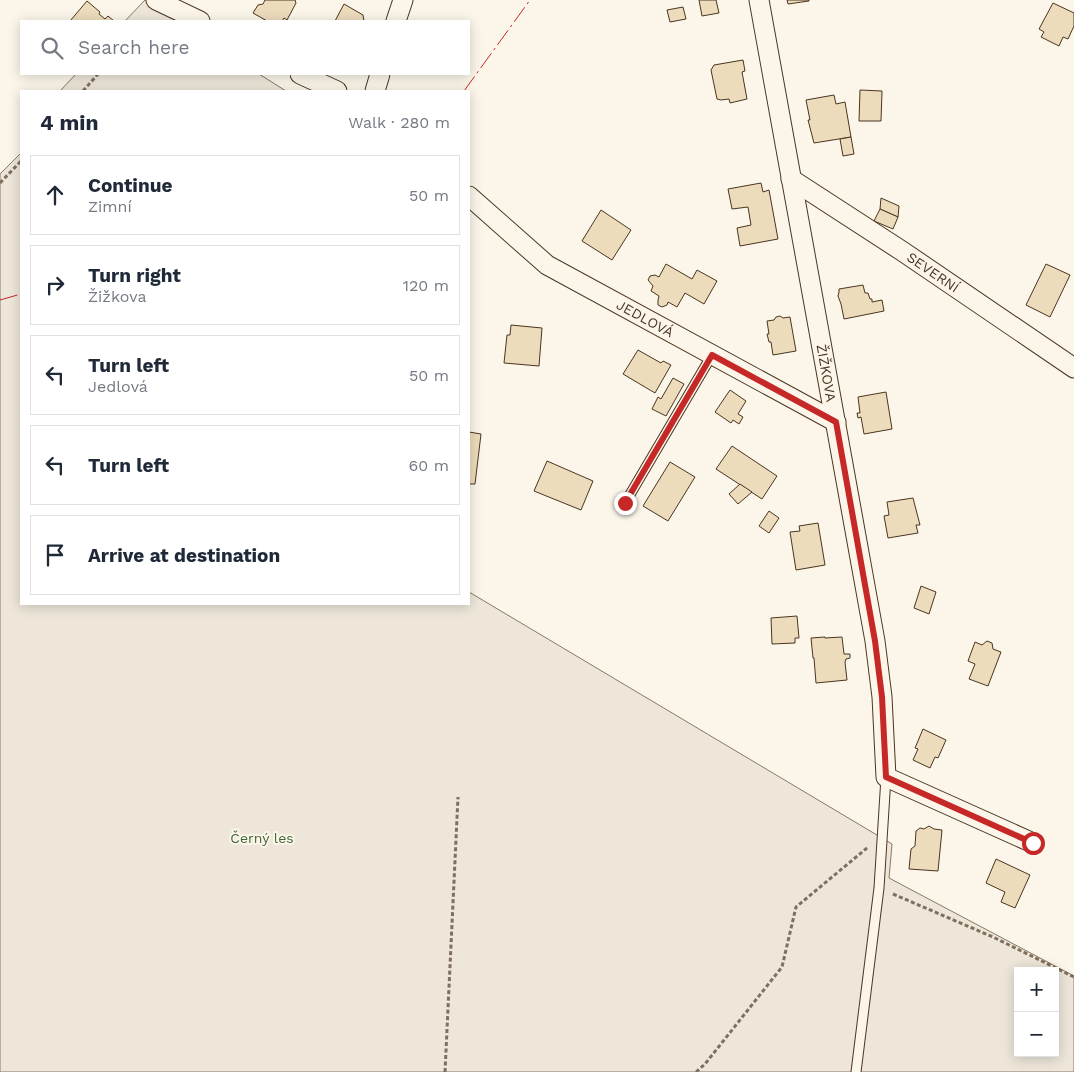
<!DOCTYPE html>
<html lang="en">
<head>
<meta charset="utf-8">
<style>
  :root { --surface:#fff; --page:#f6f6f7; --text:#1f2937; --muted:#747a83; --line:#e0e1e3 }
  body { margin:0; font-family:"Work Sans",sans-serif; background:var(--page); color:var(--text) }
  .controls { position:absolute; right:15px; bottom:15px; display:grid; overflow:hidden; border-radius:0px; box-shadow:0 2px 12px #0003 }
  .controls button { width:45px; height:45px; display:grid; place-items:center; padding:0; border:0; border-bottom:1px solid var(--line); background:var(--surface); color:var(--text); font:25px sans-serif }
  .stop { position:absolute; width:15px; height:15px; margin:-11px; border:4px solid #c62828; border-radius:50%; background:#fff }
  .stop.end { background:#c62828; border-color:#fff; box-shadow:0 1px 5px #0008 }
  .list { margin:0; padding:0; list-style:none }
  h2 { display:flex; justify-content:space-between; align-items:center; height:65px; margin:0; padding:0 20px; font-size:21px }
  h2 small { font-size:16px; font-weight:400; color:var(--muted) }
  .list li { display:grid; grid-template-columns:32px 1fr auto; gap:15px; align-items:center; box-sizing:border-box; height:80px; margin:0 10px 10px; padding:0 10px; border:1px solid var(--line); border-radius:0px }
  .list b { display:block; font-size:19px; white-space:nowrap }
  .list p { margin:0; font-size:16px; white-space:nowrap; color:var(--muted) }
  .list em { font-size:16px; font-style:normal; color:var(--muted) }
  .icon { flex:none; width:28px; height:28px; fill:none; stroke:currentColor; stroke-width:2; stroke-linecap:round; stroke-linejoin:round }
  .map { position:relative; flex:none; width:1074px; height:1072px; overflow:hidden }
  .search { position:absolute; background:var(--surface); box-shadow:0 2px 12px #0003; left:20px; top:20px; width:450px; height:55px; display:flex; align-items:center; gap:12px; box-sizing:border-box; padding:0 18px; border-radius:0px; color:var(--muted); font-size:19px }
  .panel { position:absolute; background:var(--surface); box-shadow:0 2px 12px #0003; left:20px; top:90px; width:450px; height:515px; border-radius:0px }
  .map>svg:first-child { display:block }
</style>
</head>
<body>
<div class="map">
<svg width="1074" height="1072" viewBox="0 0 1074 1072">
  <rect width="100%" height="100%" fill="#fbf6e9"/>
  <g fill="#ede6d9" stroke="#887966" fill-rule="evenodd">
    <path d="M145,0h1l33,21h-54z"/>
    <path d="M76,74h183l27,17h-226z"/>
    <path d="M21,153v451h448v-12l423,252 -3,34 185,98v96h-1074v-898zM1018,971h37v82h-37z"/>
  </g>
  <g fill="#ecdcbc" stroke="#4a3520">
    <path d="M265,0h30l1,3 -9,17 -3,-2 -2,3h-15l-14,-8 5,-8 5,-1z"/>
    <path d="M699,0h17l3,13 -17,3z"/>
    <path d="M787,0h22v1l-21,3z"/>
    <path d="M87,1l13,11 -1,2 6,5 3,-3 6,5h-44z"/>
    <path d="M1053,3l21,10v13l-6,13 -5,-2 -4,9 -18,-9 3,-5 -5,-3z"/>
    <path d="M344,4l19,11 1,6h-29z"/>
    <path d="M683,7l3,12 -16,3 -3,-12z"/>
    <path d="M743,60l2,11 -3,1 5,27 -17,4 -1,-4 -8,1 -4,-1 -6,-29 3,-5z"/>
    <path d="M860,90l22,1 -1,30h-22z"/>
    <path d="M834,95l2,9 9,-2 6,35 -37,6 -6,-23h2l-4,-20z"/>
    <path d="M851,137l3,17 -11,2 -3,-17z"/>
    <path d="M761,183l2,9 6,-2 9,49 -38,7 -3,-18 14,-3 -3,-18 -16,2 -4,-20z"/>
    <path d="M881,198l18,8 -1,11 -18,-8z"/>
    <path d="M880,209l18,8 -5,12 -19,-8z"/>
    <path d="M601,210l30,20 -19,30 -30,-19z"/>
    <path d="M666,264l26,15 5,-9 20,11 -13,23 -19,-11 -8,14 -9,-5 -1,3 -5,2 -4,-2v-5l1,-4 -8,-5 2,-5 -5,-6 2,-4 5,-1 4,2z"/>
    <path d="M1046,264l24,11 -20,42 -24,-12z"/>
    <path d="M863,285l2,8h3l2,6h2v3l10,-2 2,11 -40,8 -3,-15 -3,-8 1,-4v-3z"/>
    <path d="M780,316l3,2 7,-1 6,34 -23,4 -2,-13h-2l-2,-8h2l-2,-13 7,-1 2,-3z"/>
    <path d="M511,325l31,3 -3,38 -35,-3 3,-28h3z"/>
    <path d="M638,350l23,13 2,-2 8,4 -16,28 -32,-19z"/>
    <path d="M673,378l11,6 -18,32 -14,-7 6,-12 3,2z"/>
    <path d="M730,390l16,11 -8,13 5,3 -4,7 -6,-4 -2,3 -16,-11z"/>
    <path d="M886,392l6,37 -28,5 -3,-17 -3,1 -1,-5h3l-2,-16z"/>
    <path d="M469,432l12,2 -6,50h-6z"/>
    <path d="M732,446l45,30 -15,23 -46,-30z"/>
    <path d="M547,461l46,20 -12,29 -47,-19z"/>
    <path d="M670,462l25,15 -27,44 -25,-15z"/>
    <path d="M740,484l12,8 -14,12 -9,-10z"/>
    <path d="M913,498l7,27h-4l2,8 -30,5 -4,-22 5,-1 -2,-13z"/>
    <path d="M769,511l10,7 -10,15 -10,-7z"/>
    <path d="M818,523l7,42 -29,5 -6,-38 10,-1 -1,-5z"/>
    <path d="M921,586l15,6 -7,22 -15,-6z"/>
    <path d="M797,616l2,22h-4v5l-23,1 -1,-26z"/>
    <path d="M825,637v1l17,-1 2,17h6v4l-4,1 -1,3 2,18 -31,3 -2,-25h-1l-2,-20z"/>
    <path d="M987,641l5,2 1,6 8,3 -13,34 -19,-7 6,-15 -7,-3 7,-19 7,3z"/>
    <path d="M923,729l23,11 -8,18 -3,-1 -5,11 -17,-8 5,-11 -3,-1z"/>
    <path d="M929,826l5,3 8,1 -4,41 -29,-2 2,-20 4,-3 1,-15 4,-3 4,1z"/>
    <path d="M996,859l34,16 -15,33 -14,-6 4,-10 -19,-9z"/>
  </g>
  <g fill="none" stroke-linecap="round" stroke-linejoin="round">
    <defs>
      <g id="service">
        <path d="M625,503l87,-148"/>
        <path d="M856,1072l23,-184 7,-111"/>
      </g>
      <g id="minor">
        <path d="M156,0l44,21"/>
        <path id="s1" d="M759,0l116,641 7,56 4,80 147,66"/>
        <path d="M396,21l7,-21"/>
        <path d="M300,74l37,17"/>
        <path d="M375,91l5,-17"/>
        <path id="s2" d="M791,179l111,72 172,117"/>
        <path id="s3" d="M469,196l78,69 289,157"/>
      </g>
    </defs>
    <use href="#service" stroke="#4a3520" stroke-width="11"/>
    <use href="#minor" stroke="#4a3520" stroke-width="21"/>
    <g stroke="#7f6f5c" stroke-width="3" stroke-dasharray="4 2.5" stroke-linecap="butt">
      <path d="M83,91l15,-17"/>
      <path d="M0,183l21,-22"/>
      <path d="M893,894l100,43 81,40"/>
      <path d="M445,1072l13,-275"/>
      <path d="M696,1072l9,-8 77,-97 14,-60 71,-59"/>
    </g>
    <use href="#service" stroke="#fbf6e9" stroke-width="9"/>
    <use href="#minor" stroke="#fbf6e9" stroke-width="19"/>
    <g stroke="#c62828" stroke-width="1" stroke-dasharray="18 4 2.5 4" stroke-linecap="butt">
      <path d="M464,91l66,-91"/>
      <path d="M0,300l21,-6"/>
    </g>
  </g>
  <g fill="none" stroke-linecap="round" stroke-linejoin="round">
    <path stroke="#c62828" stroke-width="6" d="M625,503l87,-148 124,67 39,219 7,56 4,80 147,66"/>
  </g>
  <g text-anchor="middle" stroke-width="4" stroke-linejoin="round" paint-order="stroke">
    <g font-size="14" fill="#4a3520" stroke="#fbf6e9">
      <text dy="5" stroke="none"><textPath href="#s2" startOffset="170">SEVERNÍ</textPath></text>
      <text dy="5" stroke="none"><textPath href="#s3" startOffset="216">JEDLOVÁ</textPath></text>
      <text dy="5" stroke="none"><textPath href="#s1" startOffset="379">ŽIŽKOVA</textPath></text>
    </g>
    <g font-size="14" fill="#436837" stroke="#fbf6e9">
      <text x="262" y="843">Černý les</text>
    </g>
  </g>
</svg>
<div class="controls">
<button>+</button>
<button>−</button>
</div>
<div class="stop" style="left:1033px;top:843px"></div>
<div class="stop end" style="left:625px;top:503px"></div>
<div class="search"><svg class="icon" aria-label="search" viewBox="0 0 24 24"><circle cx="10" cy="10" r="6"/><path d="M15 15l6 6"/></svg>Search here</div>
<section class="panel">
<h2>4 min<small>Walk · 280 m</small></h2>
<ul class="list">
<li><svg class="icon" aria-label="ahead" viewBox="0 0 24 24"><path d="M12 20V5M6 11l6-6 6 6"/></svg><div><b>Continue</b><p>Zimní</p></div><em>50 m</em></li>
<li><svg class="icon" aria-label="right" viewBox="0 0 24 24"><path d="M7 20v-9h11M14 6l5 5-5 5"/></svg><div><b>Turn right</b><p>Žižkova</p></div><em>120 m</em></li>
<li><svg class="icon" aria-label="left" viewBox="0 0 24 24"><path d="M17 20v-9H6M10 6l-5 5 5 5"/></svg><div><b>Turn left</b><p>Jedlová</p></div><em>50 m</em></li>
<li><svg class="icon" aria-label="left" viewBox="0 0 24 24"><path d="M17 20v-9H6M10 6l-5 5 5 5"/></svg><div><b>Turn left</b></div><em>60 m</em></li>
<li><svg class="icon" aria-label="arrive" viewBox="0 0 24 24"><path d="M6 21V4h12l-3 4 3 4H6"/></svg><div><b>Arrive at destination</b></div></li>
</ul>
</section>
</div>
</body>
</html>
